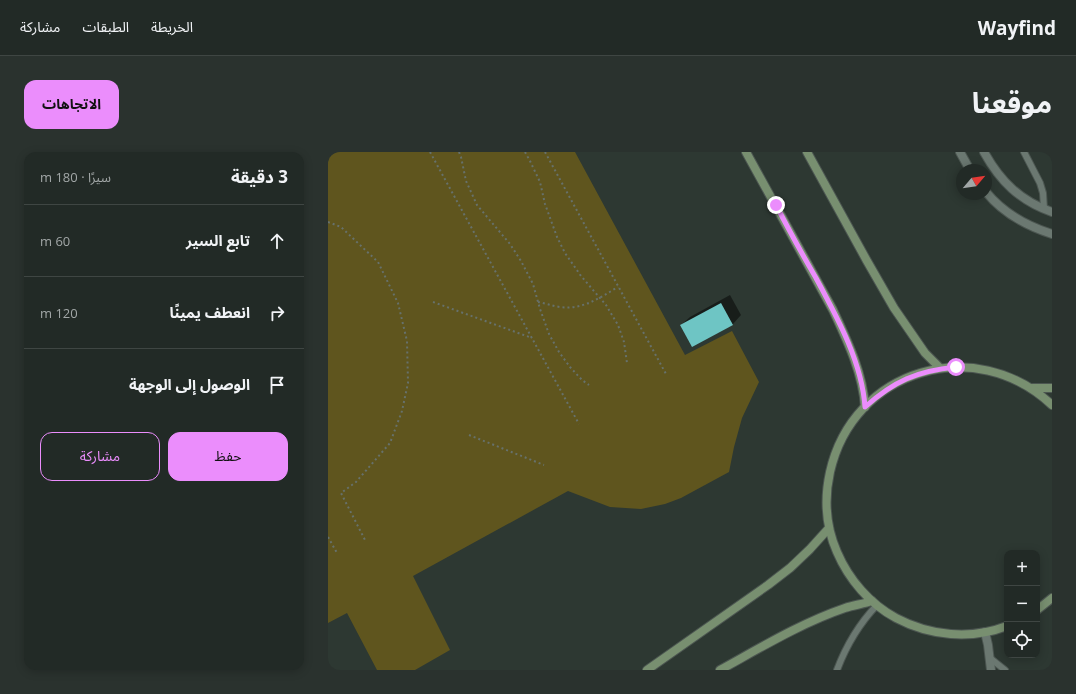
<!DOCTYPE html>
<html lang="ar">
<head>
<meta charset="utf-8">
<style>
  :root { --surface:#222a26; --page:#2a322e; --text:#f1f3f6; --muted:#a2a7a7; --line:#3f4643; --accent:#eb8dfc }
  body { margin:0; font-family:"Open Sans","Noto Sans Arabic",sans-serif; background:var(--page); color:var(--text); direction:rtl }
  .controls { position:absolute; right:12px; bottom:12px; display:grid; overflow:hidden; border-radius:8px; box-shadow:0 2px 10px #0003 }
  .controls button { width:36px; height:36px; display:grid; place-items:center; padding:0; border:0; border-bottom:1px solid var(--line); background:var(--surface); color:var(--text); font:20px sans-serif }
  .compass { position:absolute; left:628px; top:12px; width:36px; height:36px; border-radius:50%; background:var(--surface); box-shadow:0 2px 10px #0003; rotate:61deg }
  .stop { position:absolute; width:12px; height:12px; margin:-9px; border:3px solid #eb8dfc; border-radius:50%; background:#fff }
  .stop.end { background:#eb8dfc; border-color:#fff; box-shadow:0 1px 4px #0008 }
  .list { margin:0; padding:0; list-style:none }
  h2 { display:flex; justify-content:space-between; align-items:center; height:52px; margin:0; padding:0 16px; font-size:17px }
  h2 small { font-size:13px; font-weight:400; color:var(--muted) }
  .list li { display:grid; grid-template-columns:26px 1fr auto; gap:12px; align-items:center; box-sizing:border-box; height:72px; padding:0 16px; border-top:1px solid var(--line) }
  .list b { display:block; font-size:15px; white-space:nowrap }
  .list em { font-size:13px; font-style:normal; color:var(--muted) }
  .actions { display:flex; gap:8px; padding:12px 16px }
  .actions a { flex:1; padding:9px 0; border:1px solid var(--accent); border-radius:12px; text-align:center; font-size:14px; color:var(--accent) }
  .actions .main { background:var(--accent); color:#111 }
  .icon { flex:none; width:22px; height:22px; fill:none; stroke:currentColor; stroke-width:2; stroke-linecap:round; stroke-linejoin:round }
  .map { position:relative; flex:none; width:724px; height:518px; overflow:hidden; direction:ltr; border-radius:12px }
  header { display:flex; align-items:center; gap:24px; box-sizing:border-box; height:56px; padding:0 20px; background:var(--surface); border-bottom:1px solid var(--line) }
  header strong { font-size:19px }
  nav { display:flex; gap:22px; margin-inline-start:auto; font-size:14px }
  .intro { display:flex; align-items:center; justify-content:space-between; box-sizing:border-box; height:96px; padding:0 24px }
  h1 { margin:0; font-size:28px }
  .button { padding:10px 18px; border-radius:12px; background:var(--accent); color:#111; font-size:14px; font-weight:700 }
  main { display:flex; gap:24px; padding:0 24px }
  aside { flex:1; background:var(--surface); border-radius:12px; box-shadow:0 2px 10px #0003 }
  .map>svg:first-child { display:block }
</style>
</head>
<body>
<header>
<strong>Wayfind</strong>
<nav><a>الخريطة</a><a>الطبقات</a><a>مشاركة</a></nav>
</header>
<div class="intro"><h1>موقعنا</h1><a class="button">الاتجاهات</a></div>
<main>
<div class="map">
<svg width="724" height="518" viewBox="0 0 724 518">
  <rect width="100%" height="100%" fill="#2d3832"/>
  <path fill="#5f551e" d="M0,0h247l110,203 47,-24 27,51 -17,36 -8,29 -5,25 -48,26 -16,6 -24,5 -31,-2 -42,-16 -155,85 37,74 -35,20h-38l-30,-57 -19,10z"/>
  <path fill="#0007" d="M402,143l11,20 -8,9 -41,22 -11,-21 9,-8z"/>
  <path fill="#6ec5c4" d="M393,151l12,22 -41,22 -12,-22z"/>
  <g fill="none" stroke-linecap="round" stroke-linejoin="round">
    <defs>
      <g id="service">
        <path d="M696,0l16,31 3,10 1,16"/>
        <path d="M662,506l15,12"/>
        <path d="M509,518c9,-24 22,-46 40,-65"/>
      </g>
      <g id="minor">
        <path d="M632,0l10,18"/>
        <path d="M656,0c16,29 36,49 68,60"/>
        <path d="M658,40c17,21 41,34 66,42"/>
        <path d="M657,480l3,13 3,25"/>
      </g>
      <g id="secondary">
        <path d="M418,0l87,158c14,30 30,63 32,97"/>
        <path d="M479,0l60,109 27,47 31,45 15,15"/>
        <path d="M703,236h21"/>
        <path d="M709,458l15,-12"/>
        <path d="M679,474c-36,14 -77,10 -111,-8 -26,-14 -47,-38 -59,-66 -11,-25 -13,-53 -7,-80 23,-103 145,-139 222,-67"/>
        <path d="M319,518l121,-85 22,-17 20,-19 19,-21"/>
        <path d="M392,518c40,-22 81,-47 125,-62 9,-3 18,-4 27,-7"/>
      </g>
    </defs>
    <use href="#service" stroke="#4c5651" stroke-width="8"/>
    <use href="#minor" stroke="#4c5651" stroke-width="10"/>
    <use href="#secondary" stroke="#4c5651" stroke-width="10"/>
    <g stroke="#67716b" stroke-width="2" stroke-dasharray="2 3" stroke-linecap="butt">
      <path d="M102,0l149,272"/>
      <path d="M131,0l2,5 5,24 11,24 33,39 11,17 12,23 7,25 9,25 10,18 11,15 12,13 7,5"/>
      <path d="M197,0l5,9 10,21 5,22 12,33 8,16 16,23 25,29 12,20 6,17 3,21"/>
      <path d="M217,0l121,222"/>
      <path d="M0,70l13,5 37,35 20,41 9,38 1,42 -6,28 -12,32 -34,39 -15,11 24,47"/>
      <path d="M105,150l99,36"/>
      <path d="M210,150c7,1 14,4 22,5 23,3 39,-9 58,-20"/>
      <path d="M141,283l75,30"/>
      <path d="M0,385l9,16"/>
    </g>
    <use href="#service" stroke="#6b7871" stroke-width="6"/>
    <use href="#minor" stroke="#6b7871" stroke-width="8"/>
    <use href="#secondary" stroke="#788f70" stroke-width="8"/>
  </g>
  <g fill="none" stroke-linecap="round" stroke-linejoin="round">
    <path stroke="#eb8dfc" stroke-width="5" d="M448,53c13,25 26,49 40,73 21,39 46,84 49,129 29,-26 52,-36 91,-40"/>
  </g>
</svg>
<div class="controls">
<button>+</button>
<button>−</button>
<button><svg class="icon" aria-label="locate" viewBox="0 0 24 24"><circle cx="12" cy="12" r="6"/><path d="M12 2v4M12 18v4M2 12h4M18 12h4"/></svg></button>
</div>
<svg class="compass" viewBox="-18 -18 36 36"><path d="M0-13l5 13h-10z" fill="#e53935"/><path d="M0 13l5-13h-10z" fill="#a2a7a7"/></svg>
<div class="stop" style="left:628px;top:215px"></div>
<div class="stop end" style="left:448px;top:53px"></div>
</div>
<aside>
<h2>3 دقيقة<small>سيرًا · 180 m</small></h2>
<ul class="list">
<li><svg class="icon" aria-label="ahead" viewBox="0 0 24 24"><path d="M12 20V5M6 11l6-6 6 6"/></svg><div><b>تابع السير</b></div><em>60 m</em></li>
<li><svg class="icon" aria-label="right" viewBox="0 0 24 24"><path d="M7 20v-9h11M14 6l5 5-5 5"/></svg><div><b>انعطف يمينًا</b></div><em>120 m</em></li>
<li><svg class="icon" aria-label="arrive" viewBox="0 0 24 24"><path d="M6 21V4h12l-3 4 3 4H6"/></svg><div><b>الوصول إلى الوجهة</b></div></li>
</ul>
<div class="actions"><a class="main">حفظ</a><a>مشاركة</a></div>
</aside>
</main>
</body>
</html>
